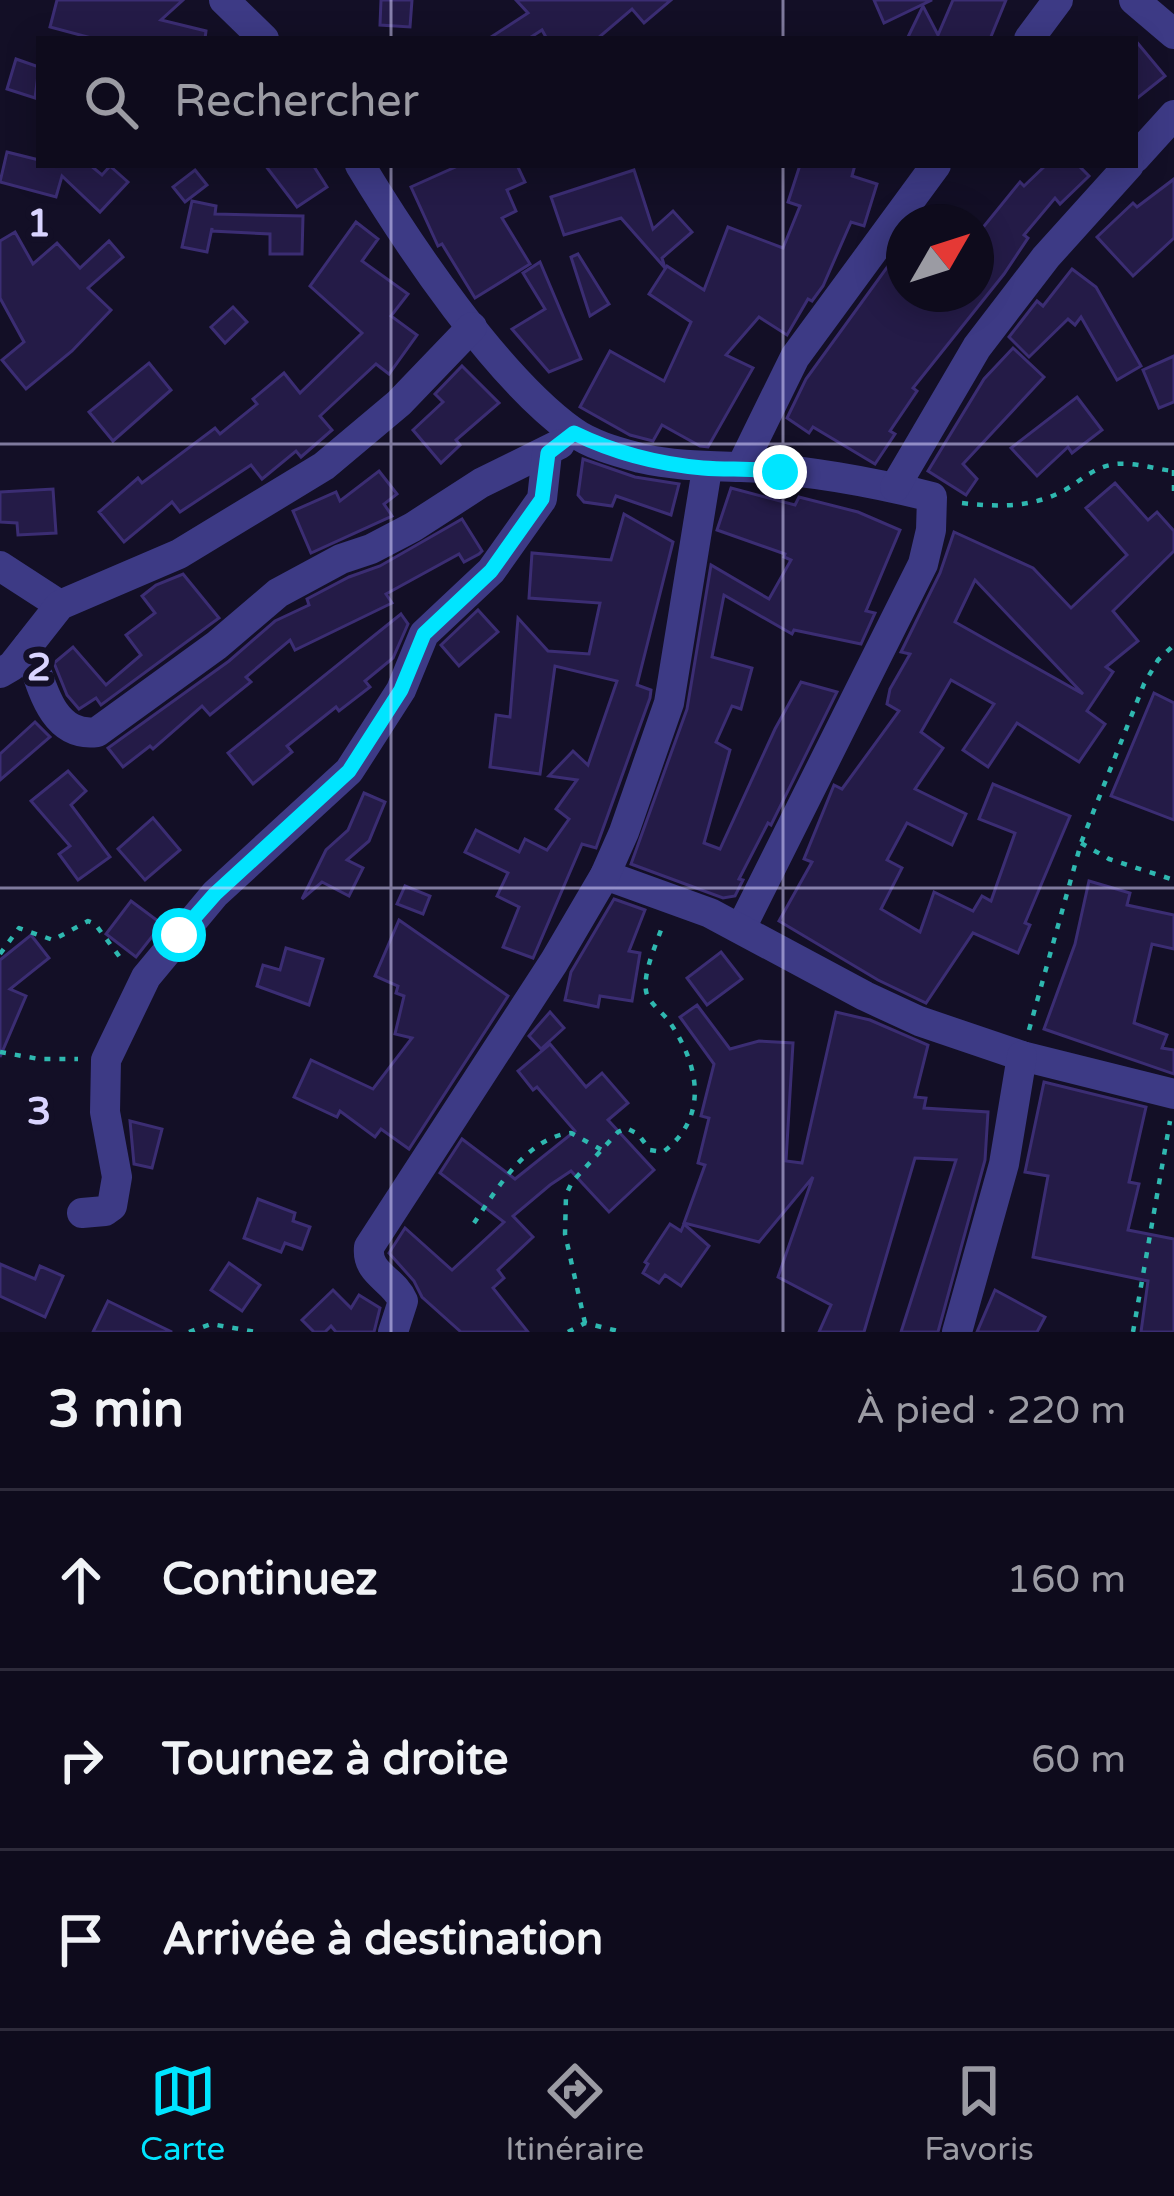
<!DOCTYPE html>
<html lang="fr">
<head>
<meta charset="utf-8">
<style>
  :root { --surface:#0e0b1c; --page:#1c1929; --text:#f1f3f6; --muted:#9b9ba3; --line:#2e2b3b; --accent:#00e5ff }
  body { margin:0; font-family:"Varela Round",sans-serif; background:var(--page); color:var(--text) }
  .compass { position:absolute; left:886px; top:204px; width:108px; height:108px; border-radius:50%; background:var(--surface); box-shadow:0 6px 30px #0003; rotate:51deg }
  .stop { position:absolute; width:36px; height:36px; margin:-27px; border:9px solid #00e5ff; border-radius:50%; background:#fff }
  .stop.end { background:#00e5ff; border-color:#fff; box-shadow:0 3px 12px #0008 }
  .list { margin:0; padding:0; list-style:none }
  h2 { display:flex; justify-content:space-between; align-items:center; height:156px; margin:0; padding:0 48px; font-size:51px }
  h2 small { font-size:39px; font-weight:400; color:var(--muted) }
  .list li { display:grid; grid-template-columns:78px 1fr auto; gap:36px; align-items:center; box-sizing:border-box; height:180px; padding:0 48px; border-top:3px solid var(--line) }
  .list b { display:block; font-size:45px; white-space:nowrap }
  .list em { font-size:39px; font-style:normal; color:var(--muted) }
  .icon { flex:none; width:66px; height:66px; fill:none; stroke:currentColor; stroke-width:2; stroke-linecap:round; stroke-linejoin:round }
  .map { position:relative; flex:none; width:1174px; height:1332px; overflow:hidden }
  .search { position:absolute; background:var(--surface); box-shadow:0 6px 30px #0003; left:36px; right:36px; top:36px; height:132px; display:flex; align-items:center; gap:30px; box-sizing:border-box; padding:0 42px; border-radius:0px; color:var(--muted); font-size:45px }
  .sheet { height:696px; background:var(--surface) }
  nav { display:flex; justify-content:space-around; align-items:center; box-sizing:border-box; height:168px; border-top:3px solid var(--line); background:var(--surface); font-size:33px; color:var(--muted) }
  nav a { display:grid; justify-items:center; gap:6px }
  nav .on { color:var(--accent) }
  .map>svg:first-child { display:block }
</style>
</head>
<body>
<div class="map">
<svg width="1174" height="1332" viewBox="0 0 1174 1332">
  <rect width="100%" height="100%" fill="#130f26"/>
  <g fill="#241b47" stroke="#3b2d73" stroke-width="3" fill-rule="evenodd">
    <path d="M57,0h126l-22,20 45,11 -1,8h-110l-45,-12z"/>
    <path d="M381,0h31l-2,27 -30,-2z"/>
    <path d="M516,0h155l-27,23 -12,-14 -35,30h-50l-5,-9 -14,9h-40l40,-26z"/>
    <path d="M874,0h58l-48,23z"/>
    <path d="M953,0h53l-16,39h-83l16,-33 15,29z"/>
    <path d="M1135,40l30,36 -30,24z"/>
    <path d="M16,59l23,8 -4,31 -28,-9z"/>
    <path d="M7,152l32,8v5h51l12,10 8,-9 18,16 -28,30 -38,-36 -6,21 -56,-15z"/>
    <path d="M265,165h48l14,22 -30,20z"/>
    <path d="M460,165h57l8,17 -18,8 9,21 -14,7 28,46 -55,34 -33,-54 -4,2 -27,-59z"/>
    <path d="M800,165h55l-3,11 25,8 -13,42 -13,-4 -28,64 -11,15 -4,-2 -21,36 -28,-18 -33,38 27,13 -45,79 -8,-1 -38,-21 -9,16 -23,-6 -50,-28 30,-56 54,30 27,-59 -42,-28 18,-28 37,24 24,-63 55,21 17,-42 -12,-4z"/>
    <path d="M1046,165h32l11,11 -29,28 -5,-6 -31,37 4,3 -24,36 -91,114 4,3 -27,40 5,3 -20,30 -62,-37 -4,6 -22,-15 19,-39 98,-135v50h72v-58l44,-54 4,4z"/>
    <path d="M195,170l12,15 -22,17 -12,-15z"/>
    <path d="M634,170l19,59 20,-18 19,21 -30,26 3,10 -44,-50 -57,17 -13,-38z"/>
    <path d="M1174,179v59l-41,38 -36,-39 36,-34 4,4z"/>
    <path d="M192,201l24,5 -1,8 88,2 -1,38h-32v-20l-58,-3v-3l-5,24 -25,-5z"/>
    <path d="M356,222l22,17 -16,22 46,33 -17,22 26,19 -28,39 -13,-10 -56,52 12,14 -31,27 -5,-6 -34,28 -11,-14 -71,47 -8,-10 -48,40 -25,-30 39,-34 4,5 73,-55 5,6 37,-30 -4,-5 31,-26 16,20 62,-60 -52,-47z"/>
    <path d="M15,232l18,32 24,-21 23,25 29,-27 14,16 -35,31 23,22 -39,41 -46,38 -24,-29 22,-18 -24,-44v-57z"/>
    <path d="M578,254l31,50 -19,12 -19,-59z"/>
    <path d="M540,262l41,97 -32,13 -37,-43 33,-20 -22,-36z"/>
    <path d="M1072,269l24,18 45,79 -24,14 -36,-63 -6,8 -7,-6 -39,38 -20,-20 28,-36 6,5z"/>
    <path d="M233,307l14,15 -22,21 -14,-16z"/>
    <path d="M1013,348l31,29 -81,87 14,15 -11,16 -38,-24 56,-92z"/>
    <path d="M1174,356v46l-15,6 -16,-38z"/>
    <path d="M149,363l22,27 -58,51 -24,-29z"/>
    <path d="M462,366l37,37 -43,37 4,5 -19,18 -28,-33 30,-28 -8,-8z"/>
    <path d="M1077,397l25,33 -30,23 -4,-6 -31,29 -26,-28z"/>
    <path d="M583,459l52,18 44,7 -8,31 -55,-19 -4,10 -28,-4 -6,-7z"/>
    <path d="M379,471l18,23 -13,10 8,12 -81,37 -18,-42 43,-19 4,9z"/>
    <path d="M1115,483l33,37 9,-8 17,19v20l-61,60 25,30 -32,26 7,5 -26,39 18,13 -26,38 -62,-39 -29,44 -25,-17 31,-46 -43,-24 -30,52 22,16 -28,41 51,25 -14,31 -45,-22 -20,37 15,8 -21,41 39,23 14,-40 39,19 9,-15 9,5 24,-68 -36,-14 14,-35 77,32 -45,107 5,2 -12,28 -45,-20 -47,70 -48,-23 -99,-59 33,-59 -8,-3 30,-74 8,4 57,-78 -12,-7 3,-15 20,-35 -9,-2 39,-79 14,-41 79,36 38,40 56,-53 -41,-47zM975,580l108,114 -128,-72z"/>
    <path d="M731,488l64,17 4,-8 59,15 42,18 -34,81 9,2 -14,31 -67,-14 -2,4 -68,-39 -12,62 40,11 -11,41 -9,-3 -16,36 14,8 -26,93 16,6 55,-120 26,-47 36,10 -66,133 -3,-2 -29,56 4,1 -8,16 -12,2 -92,-34 56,-155 24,-144 58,34 22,-39 -7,-3 1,-3 -68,-24z"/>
    <path d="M53,489l3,44 -38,2 -1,-12 -17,-1v-30z"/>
    <path d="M624,514l49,28 -36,143 14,5 -1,8 -54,150 -14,-4 -49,114 -30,-11 16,-40 -22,-11 11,-23 -43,-21 11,-22 43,22 6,-13 22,11 22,-31 -13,-10 21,-29 -28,-4 24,-25 15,14 29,-84 -62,-15 -15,108 -50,-7 6,-52 14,2 8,-99 30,33 41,3 11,-51 -71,-5 3,-45 79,7z"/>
    <path d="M462,519l20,32 -3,3 -15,8 -5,-8 -73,40 6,9 -97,47 -5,-10 -44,37 5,5 -41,33 -8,-9 -49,43 -3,-3 -27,21 -15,-19 121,-87 46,-40 34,-16 -2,-6 42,-22 31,-11z"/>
    <path d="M183,574l36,44 -118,87 -5,-7 -17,11 -12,-14 -13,-32 19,-16 33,38 35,-30 -15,-20 29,-22 -13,-17 14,-11z"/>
    <path d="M478,610l20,22 -39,34 -18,-21z"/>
    <path d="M401,614l7,10 -15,34 -28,23 5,6 -31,24 -3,-4 -49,39 5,6 -39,32 -25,-31z"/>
    <path d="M1154,693l20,10v117l-63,-24z"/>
    <path d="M35,722l15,15 -50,43v-26z"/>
    <path d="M68,771l18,20 -15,14 39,52 -32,23 -19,-26 11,-8 -39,-45z"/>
    <path d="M364,793l21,9 -16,39 -22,19 16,8 -14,28 -27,-14 -20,17 24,-49 22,-20z"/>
    <path d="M153,818l27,32 -35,30 -27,-31z"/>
    <path d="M1089,881l41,12 -3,12 47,10v34l-22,-5 -18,79 33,12 -5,13 12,2v24l-130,-45 31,-85z"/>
    <path d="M405,886l25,10 -7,18 -26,-10z"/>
    <path d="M614,899l31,11 -16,41 11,2 -8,48 -32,-5 -2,11 -33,-7 6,-28z"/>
    <path d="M131,901l31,23 -26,33 -30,-23z"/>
    <path d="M399,920l109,76 -99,153 -28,-20 -6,8 -35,-26 -3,6 -43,-20 17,-37 62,29 39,-51 -17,-4 9,-38 -8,-3 2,-7 -23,-10z"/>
    <path d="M31,935l18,23 -39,31 16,7 -26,61v-97z"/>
    <path d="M286,948l37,11 -14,46 -52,-19 6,-21 17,5z"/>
    <path d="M721,952l21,27 -35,26 -20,-27z"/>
    <path d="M697,1005l33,44 29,-8 34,2 -7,118 16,2 34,-151 34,8 58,25 -13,52 11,1 -2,10 64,4 -3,48 -47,172h-37l55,-172 -41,-2 -51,174h-45l12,-27 -53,-28 35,-100 -54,65 -75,-19 21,-58 -7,-2 11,-45 -8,-2 13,-52 -34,-47z"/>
    <path d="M550,1012l14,16 -23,21 -12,-13z"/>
    <path d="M550,1044l36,43 16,-14 26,30 -20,17 46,50 -45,42 -38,-41 -21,14 -37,31 20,21 -35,33 6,8 -11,10 35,44h-67l-39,-35 -8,-16 -25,-28 16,-25 47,42 52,-48 -64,-49 22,-34 53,40 60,-48 -38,-44 -4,3 -15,-19z"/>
    <path d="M1044,1082l102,25 -17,75 10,2 -11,46 46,9v93h-33l7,-51 -115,-24 15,-81 -23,-4z"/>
    <path d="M130,1121l32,8 -10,39 -18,-4z"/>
    <path d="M258,1199l37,14 -2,8 17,6 -8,22 -17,-6 -4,9 -37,-14z"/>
    <path d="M670,1224l11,7 3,-7 25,22 -28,40 -16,-11 -6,8 -16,-10 5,-9 -3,-2z"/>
    <path d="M229,1263l31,22 -18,26 -31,-21z"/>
    <path d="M0,1264l35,15 5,-13 23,10 -18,41 -45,-21z"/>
    <path d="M333,1290l18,18 8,-13 21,13 -6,24h-38l-5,-6 -6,6h-11l-12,-12z"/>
    <path d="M995,1290l50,27 -8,15h-60z"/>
    <path d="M108,1301l64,31h-79z"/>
  </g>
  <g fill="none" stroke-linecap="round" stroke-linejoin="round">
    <g stroke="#2fb8b0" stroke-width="4.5" stroke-dasharray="6 9" stroke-linecap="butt">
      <path d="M1174,470v30"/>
      <path d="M962,503c36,4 70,5 103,-13 18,-11 29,-23 51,-26 18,-2 39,5 57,7"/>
      <path d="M1081,843l28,16 65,21"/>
      <path d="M0,954l19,-26 34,12 35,-19 7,3 27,36"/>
      <path d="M1029,1030l52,-187 63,-159 14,-24 16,-15"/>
      <path d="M0,1052l39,7h39"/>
      <path d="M474,1223c23,-34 53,-86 97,-90l31,17"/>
      <path d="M585,1323l-20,-89 1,-39 6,-13 46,-50 8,-4 12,6 12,16 13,2c47,-35 36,-89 5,-132 -7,-9 -20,-18 -22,-29 -3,-19 10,-46 16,-64"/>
      <path d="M189,1332l22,-8 45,8"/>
      <path d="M568,1332l17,-9 37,9"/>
      <path d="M1133,1332l37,-211"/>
    </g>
    <g stroke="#3d3a85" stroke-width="30">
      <path d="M224,0l40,39"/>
      <path d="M1134,0l40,34"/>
      <path d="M1029,39l29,-39"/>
      <path d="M1135,158l39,-43"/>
      <path d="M360,165c49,81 136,211 212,266 19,14 46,21 68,27 34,8 67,8 101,9 60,2 132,15 191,30l-1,33 -8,34 -182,364"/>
      <path d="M741,467l54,-110 141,-192"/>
      <path d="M895,487l82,-140 69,-90 83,-92"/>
      <path d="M0,566l60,39"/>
      <path d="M28,646c13,36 22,92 69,86l120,-87 61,-52 63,-34 30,-10 42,-22 68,-44 79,-39"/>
      <path d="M0,673l12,-7 48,-61 119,-51 145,-88 75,-63 73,-76"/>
      <path d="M605,875l105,38 155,83 54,25 103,35 152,38"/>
      <path d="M82,1213l23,-2 7,-5 5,-29 -12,-65 1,-52 40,-83 69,-83 134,-123 52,-81 23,-56 67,-63 51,-72 5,-46"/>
      <path d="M393,1332l10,-31c-9,-22 -37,-27 -34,-54l185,-285 51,-87 19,-43 45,-129 38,-234"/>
      <path d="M957,1332l47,-168 18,-108"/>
    </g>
  </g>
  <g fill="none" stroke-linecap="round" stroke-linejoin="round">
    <path stroke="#00e5ff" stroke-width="15" d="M179,935l36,-41 134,-123 52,-81 23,-56 67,-63 51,-72 6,-46 26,-20c41,20 84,31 129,35 26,2 51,0 77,4"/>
  </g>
  <path fill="none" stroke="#d9d4ff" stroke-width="3" stroke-opacity="0.55" d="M391,0v39M783,0v39M391,165v1167M783,165v1167M0,444h1174M0,888h1174"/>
  <g font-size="39" text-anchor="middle" font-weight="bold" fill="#d9d4ff" stroke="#130f26" stroke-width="12" stroke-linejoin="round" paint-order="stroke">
    <text x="39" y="236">1</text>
    <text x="39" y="680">2</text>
    <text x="39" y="1124">3</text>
  </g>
</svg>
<svg class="compass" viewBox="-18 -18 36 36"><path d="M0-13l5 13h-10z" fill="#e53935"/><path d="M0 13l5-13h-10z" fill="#9b9ba3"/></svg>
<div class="stop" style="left:179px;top:935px"></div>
<div class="stop end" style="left:780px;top:472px"></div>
<div class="search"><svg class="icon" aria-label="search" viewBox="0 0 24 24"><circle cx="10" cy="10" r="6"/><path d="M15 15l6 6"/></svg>Rechercher</div>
</div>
<section class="sheet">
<h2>3 min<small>À pied · 220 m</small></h2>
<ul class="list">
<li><svg class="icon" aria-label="ahead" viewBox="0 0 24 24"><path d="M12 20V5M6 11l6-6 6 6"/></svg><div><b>Continuez</b></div><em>160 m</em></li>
<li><svg class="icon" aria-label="right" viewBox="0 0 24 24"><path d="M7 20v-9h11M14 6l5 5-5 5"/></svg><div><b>Tournez à droite</b></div><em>60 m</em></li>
<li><svg class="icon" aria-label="arrive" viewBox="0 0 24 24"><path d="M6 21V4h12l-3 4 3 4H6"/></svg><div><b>Arrivée à destination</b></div></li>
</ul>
</section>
<nav>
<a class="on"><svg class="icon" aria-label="map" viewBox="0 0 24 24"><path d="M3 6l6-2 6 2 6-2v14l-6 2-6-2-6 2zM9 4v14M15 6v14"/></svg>Carte</a>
<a><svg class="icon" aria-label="directions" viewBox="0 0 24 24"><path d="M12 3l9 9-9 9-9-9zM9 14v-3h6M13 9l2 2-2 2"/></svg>Itinéraire</a>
<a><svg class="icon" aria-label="saved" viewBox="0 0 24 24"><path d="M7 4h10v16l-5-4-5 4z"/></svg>Favoris</a>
</nav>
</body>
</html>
